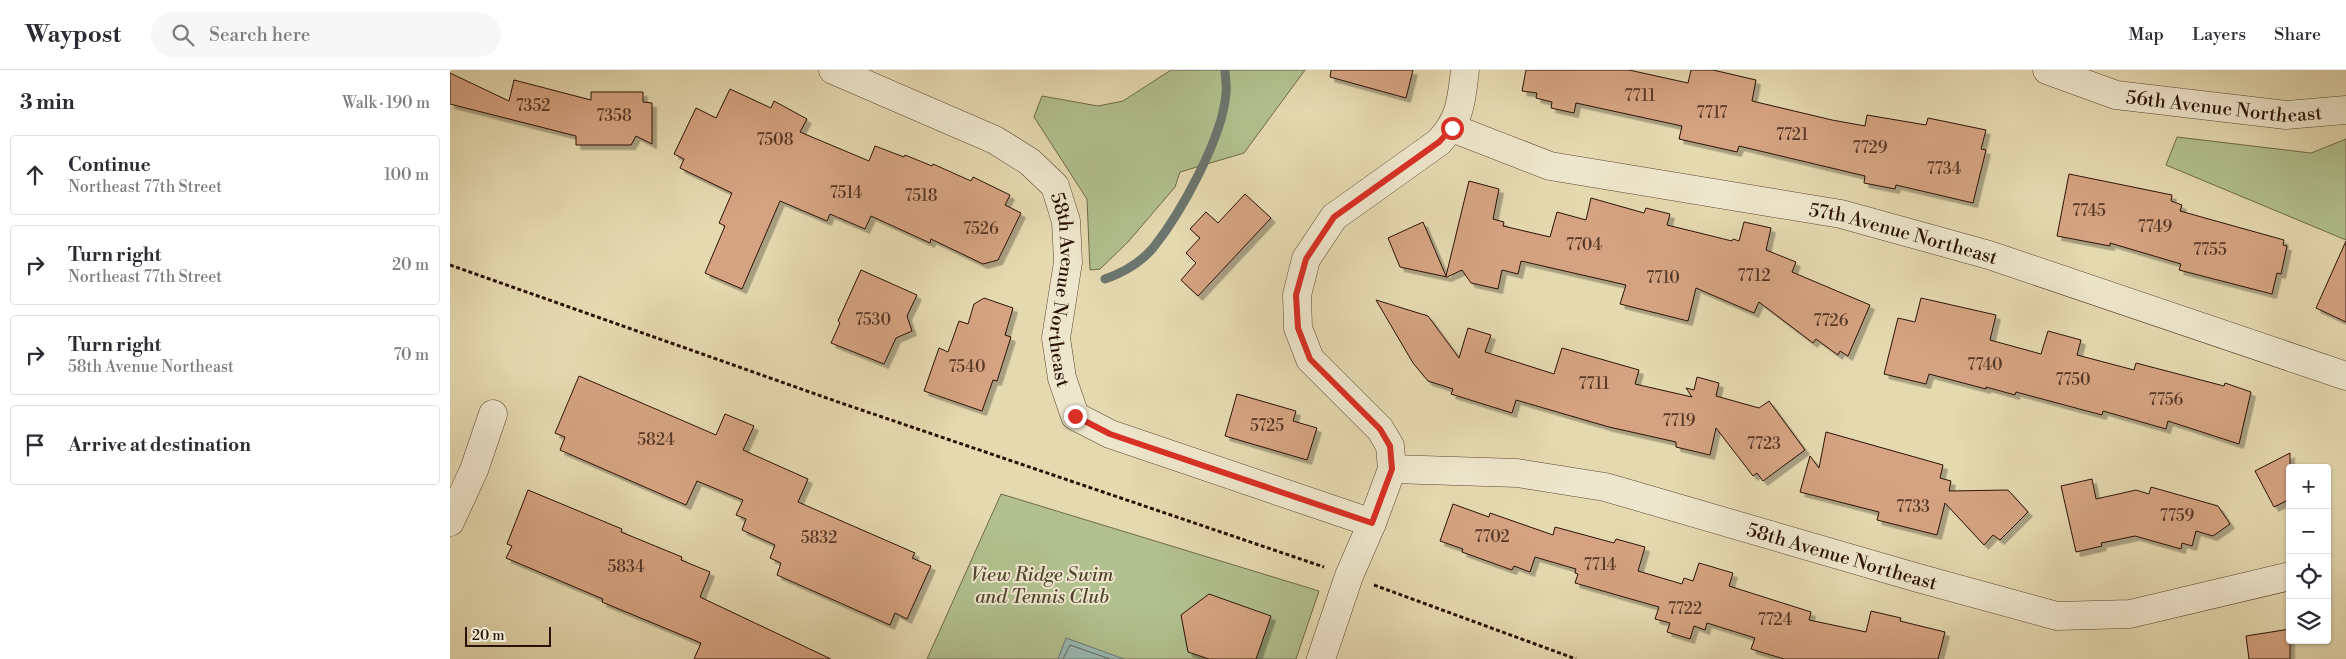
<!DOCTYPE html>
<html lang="en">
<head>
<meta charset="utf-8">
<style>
  :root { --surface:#fff; --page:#f7f7f7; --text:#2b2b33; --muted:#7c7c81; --line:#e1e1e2 }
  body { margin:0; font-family:"Libre Bodoni",serif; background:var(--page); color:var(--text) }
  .controls { position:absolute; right:15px; bottom:15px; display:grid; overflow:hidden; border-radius:5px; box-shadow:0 1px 4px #0004 }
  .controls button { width:45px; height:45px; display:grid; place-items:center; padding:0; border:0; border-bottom:1px solid var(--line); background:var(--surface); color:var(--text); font:25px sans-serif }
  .scale { position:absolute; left:15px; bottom:12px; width:86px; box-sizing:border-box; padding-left:5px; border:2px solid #2b1206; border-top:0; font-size:14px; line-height:18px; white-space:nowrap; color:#2b1206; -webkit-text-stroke:4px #eee6cc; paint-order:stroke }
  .stop { position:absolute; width:15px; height:15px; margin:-11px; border:4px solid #d93025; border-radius:50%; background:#fff }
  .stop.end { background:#d93025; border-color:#fff; box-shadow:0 1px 5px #0008 }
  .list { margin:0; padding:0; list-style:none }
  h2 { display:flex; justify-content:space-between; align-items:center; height:65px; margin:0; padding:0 20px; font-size:21px }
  h2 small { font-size:16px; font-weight:400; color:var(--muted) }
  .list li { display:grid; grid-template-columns:32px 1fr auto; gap:15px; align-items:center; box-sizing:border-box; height:80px; margin:0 10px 10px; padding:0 10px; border:1px solid var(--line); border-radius:5px }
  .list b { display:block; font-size:19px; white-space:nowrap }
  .list p { margin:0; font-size:16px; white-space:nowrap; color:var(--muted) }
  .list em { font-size:16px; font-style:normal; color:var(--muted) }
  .icon { flex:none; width:28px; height:28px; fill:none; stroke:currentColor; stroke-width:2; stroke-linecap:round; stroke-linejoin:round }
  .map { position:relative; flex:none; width:1896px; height:589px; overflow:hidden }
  header { display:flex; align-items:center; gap:30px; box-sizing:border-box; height:70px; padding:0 25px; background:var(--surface); border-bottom:1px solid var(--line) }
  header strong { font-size:24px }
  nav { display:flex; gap:28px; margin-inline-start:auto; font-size:18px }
  .search { width:350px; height:45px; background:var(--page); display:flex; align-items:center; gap:12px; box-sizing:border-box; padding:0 18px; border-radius:28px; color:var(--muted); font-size:19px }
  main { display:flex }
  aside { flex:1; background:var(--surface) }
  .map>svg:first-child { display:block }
</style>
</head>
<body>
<header>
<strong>Waypost</strong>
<div class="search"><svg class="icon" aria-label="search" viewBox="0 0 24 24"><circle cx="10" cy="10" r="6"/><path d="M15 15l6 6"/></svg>Search here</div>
<nav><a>Map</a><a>Layers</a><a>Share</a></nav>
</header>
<main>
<aside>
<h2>3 min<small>Walk · 190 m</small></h2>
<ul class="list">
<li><svg class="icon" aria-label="ahead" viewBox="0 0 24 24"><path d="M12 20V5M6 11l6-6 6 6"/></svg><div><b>Continue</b><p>Northeast 77th Street</p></div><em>100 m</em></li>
<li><svg class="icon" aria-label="right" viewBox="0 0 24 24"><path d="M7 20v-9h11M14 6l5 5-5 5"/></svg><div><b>Turn right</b><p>Northeast 77th Street</p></div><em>20 m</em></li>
<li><svg class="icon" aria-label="right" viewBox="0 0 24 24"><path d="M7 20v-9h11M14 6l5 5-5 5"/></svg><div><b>Turn right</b><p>58th Avenue Northeast</p></div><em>70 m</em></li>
<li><svg class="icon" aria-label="arrive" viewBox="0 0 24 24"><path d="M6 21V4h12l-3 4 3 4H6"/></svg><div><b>Arrive at destination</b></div></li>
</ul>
</aside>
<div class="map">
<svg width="1896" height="589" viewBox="0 0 1896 589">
  <defs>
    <filter id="shadow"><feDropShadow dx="4.5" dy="4.5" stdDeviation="0" flood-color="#0004"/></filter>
  </defs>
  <rect width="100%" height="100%" fill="#e5d9b0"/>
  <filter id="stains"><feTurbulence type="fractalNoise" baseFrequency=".004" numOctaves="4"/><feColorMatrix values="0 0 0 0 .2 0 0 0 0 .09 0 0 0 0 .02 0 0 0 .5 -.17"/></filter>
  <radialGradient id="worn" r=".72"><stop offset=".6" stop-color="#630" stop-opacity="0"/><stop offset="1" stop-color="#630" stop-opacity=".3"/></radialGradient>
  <g fill="#b1c08e" stroke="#6e694a">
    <path d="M721,0h134l-61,83 -64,19 -5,15 -47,55 -28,27 -10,1 -3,-71 -53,-82 8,-21 56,10 25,-5z"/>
    <path d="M1727,67l134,16 35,-14v101l-180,-75z"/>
    <path d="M551,424l318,97 -23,68h-369z"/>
  </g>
  <path fill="#98b9b3" stroke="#6c766e" d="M616,568l58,21h-66z"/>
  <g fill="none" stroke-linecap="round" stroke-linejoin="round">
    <path stroke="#62665c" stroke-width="1" d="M613,589l7,-14 40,14"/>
    <path stroke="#6c766e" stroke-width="9" d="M655,209c17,-6 36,-17 48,-31 28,-35 70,-111 73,-155 1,-7 -1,-16 -1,-23"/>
  </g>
  <g fill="#d5a381" stroke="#2b1206" filter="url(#shadow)">
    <path d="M881,0h82l-7,28 -76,-21z"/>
    <path d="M1076,0h103l59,13 3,-13h22l43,10 -4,21 80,19 33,6 2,-11 59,10 2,-7 58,12 -5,19 5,1 -13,53 -77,-18 -1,4 -31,-6 1,-7 -126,-30 -2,6 -58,-13 3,-13 -106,-23 -2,10 -23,-5 1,-6 -16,-4 1,-5 -15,-2z"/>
    <path d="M0,3l59,28 5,-21 77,20v-8h52v10l9,1v41l-16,-8 -5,9h-55v-9l-126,-32z"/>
    <path d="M280,19l41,19 3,-7 33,18 -7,13 69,29 6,-15 29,11 1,-2 27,11 1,-2 38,17 2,-4 37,18 -5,10 16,8 -23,47 -15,4 -52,-25 -1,4 -59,-27 -6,13 -35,-15 -3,7 -47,-20 -38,88 -37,-16 20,-47 -6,-3 13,-30 -52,-25 4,-9 -10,-5 22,-46 20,10z"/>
    <path d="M1619,104l103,21 -1,6 11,4 -2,6 104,29 -1,5 4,1 -6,28 -4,-1 -5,21 -93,-24 2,-6 -71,-21v3l-53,-10z"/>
    <path d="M1019,111l30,8 -6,30 11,3 -1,4 47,11 7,-25 29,8 5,-22 53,15 2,-5 24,6 -3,11 65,16 1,-2 6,2 5,-19 27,6 -5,22 30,12 -4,10 78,33 -22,51 -8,-5 -2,4 -22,-16 -3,4 -54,-41 -5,11 -58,-25 -8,33 -68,-17 6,-19 -105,-24 -3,13 -16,-4 -4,19 -27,-6 -9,-13 -15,7 -47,-10 -12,-29 35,-16 23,54z"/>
    <path d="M795,124l26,24 -73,78 -17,-16 15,-17 -10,-10 14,-15 -10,-9 16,-17 12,11z"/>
    <path d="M1896,171v81l-30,-14z"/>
    <path d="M411,200l56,25 -10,21 5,15 -16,7 -12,26 -53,-21 9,-20 -2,-2z"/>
    <path d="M534,228l29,10 -8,27 6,2 -14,44 -4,-1 -11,31 -58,-20 15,-43 9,4 11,-31 9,3 6,-20z"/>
    <path d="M1471,228l75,17 -6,25 51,14 7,-23 33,9 -4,15 57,15 2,-7 88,23 1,-3 26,9 -12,52 -71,-23 -2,8 -63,-18 -1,4 -86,-23 -1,3 -29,-8v2l-57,-15 -3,10 -42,-10 14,-56 17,4z"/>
    <path d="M926,230l52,16 31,42 9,-30 23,7 -6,17 69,22 8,-26 77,22 -4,14 57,13 -6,-9 8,2 3,-13 22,6 -3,13 43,12 10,-7 36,49 -42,31 -6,-8 -4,3 -37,-48 -6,27 -34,-8v-5l-67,-15 -93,-27 -4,13 -61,-19 2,-5 -25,-8 -15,-18z"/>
    <path d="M129,306l137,59 9,-21 29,12 -11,24 65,29 -10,23 117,51 -3,5 19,8 -24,53 -12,-6 -5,12 -113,-50 4,-12 -11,-5 5,-13 -33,-15 4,-11 -10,-4 7,-15 -46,-19 -11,24 -126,-55 5,-13 -10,-4z"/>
    <path d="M787,324l59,17 -3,10 24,7 -10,32 -82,-24z"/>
    <path d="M1376,362l117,33 -3,13 11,3 -2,10 59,-1 20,22 -28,28 -7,-5 -9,10 -39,-42 -8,32 -60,-15 2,-8 -79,-20 10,-36 9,12z"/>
    <path d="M1840,383v46l-16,8 -19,-36z"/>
    <path d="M1642,409l4,20 40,-9 13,4 2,-7 67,19 12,18 -17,12 -17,-5 -4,15 -10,-3 -1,6 -46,-13 -34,7 1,3 -26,6 -15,-66z"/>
    <path d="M78,420l94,39 -1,3 61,25 -1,3 29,12 -10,25 131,62h-137l7,-16 -99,-41 1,-3 -97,-41 6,-12 -5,-2z"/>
    <path d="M1003,434l36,13 1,-4 63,22 2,-8 59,16 2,-4 29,8 -7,24 44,13 2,-6 9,3 6,-18 34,10 -4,13 82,26 -2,8 57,12 5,-21 30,7 -1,3 45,11 -7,27h-154l-33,-10 4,-11 -48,-15 -2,7 -11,-4 -4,13 -23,-7 3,-9 -15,-4 4,-12 -84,-24 3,-9 -3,-1 1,-4 -41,-12 -5,15 -16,-6 -2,4 -50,-18 1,-3 -23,-8z"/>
    <path d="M759,524l62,22 -15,43h-47l-21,-7 -7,-37z"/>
    <path d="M1840,559v30h-41l-3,-23z"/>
  </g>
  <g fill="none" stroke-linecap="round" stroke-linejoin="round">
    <defs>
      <g id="minor">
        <path id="s1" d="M383,0l162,70 35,22 25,24 11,35 2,41 -12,76 6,40 13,38 35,18 262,89"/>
        <path id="s2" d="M1597,0l69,25 170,20 60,-5"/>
        <path id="s3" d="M1002,58l98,38 291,48 148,41 357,121"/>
        <path id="s4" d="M942,399l125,4 88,14 313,91 139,38 73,-2 160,-38"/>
        <path d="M0,452l24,-52 19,-56"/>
        <path d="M871,589l28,-83 23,-53 20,-54 -2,-23 -10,-17 -70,-70 -12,-31 -1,-33 9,-36 28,-42 105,-75c22,-24 22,-40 26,-72"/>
      </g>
    </defs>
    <use href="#minor" stroke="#5a4430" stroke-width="29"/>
    <g stroke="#2b1206" stroke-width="3" stroke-dasharray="4 2.5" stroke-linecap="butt">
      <path d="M0,195l391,138 483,164"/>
      <path d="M924,515l202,74"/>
    </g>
    <use href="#minor" stroke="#eee6cc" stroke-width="28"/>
  </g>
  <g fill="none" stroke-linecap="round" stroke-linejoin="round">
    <path stroke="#d93025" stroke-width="6" d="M625,346l35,18 262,89 20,-54 -2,-23 -10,-17 -70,-70 -12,-31 -2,-33 10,-36 28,-42 105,-75 13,-14"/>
  </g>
  <g text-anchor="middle" stroke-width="4" stroke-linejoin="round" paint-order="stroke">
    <g font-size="16" fill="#563625">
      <text x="1190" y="31">7711</text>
      <text x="83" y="41">7352</text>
      <text x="1262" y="48">7717</text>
      <text x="164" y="51">7358</text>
      <text x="1342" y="70">7721</text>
      <text x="325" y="75">7508</text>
      <text x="1420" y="83">7729</text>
      <text x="1494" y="104">7734</text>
      <text x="396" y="128">7514</text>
      <text x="471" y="131">7518</text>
      <text x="1639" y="146">7745</text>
      <text x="1705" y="162">7749</text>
      <text x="531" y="164">7526</text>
      <text x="1134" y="180">7704</text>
      <text x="1760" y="185">7755</text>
      <text x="1304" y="211">7712</text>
      <text x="1213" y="213">7710</text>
      <text x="423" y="255">7530</text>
      <text x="1381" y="256">7726</text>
      <text x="1535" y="300">7740</text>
      <text x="517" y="302">7540</text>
      <text x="1623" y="315">7750</text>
      <text x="1144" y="319">7711</text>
      <text x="1716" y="335">7756</text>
      <text x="1229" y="356">7719</text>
      <text x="817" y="361">5725</text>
      <text x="206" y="375">5824</text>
      <text x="1314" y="379">7723</text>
      <text x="1463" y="442">7733</text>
      <text x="1727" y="451">7759</text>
      <text x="1042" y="472">7702</text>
      <text x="369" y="473">5832</text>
      <text x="1150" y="500">7714</text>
      <text x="176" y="502">5834</text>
      <text x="1235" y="544">7722</text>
      <text x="1325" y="555">7724</text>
    </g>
    <g font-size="19" fill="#2b1206" stroke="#eee6cc">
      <text dy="7" stroke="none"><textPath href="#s2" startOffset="182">56th Avenue Northeast</textPath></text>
      <text dy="7" stroke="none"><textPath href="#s3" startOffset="465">57th Avenue Northeast</textPath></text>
      <text dy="7" stroke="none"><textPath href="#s1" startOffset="358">58th Avenue Northeast</textPath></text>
      <text dy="7" stroke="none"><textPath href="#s4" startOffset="461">58th Avenue Northeast</textPath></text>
    </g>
    <g font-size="19" font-style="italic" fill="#53462f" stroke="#eee6cc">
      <text x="592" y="511">View Ridge Swim<tspan x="592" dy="22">and Tennis Club</tspan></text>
    </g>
  </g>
  <rect width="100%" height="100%" filter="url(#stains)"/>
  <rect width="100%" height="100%" fill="url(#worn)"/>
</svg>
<div class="controls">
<button>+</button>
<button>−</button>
<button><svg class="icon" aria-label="locate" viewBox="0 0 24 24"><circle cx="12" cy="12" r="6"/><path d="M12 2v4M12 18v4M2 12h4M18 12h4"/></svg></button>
<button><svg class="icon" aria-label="layers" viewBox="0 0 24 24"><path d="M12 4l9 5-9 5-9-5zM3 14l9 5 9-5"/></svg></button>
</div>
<div class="scale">20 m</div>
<div class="stop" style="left:1002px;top:58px"></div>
<div class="stop end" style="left:625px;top:346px"></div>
</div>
</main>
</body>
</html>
